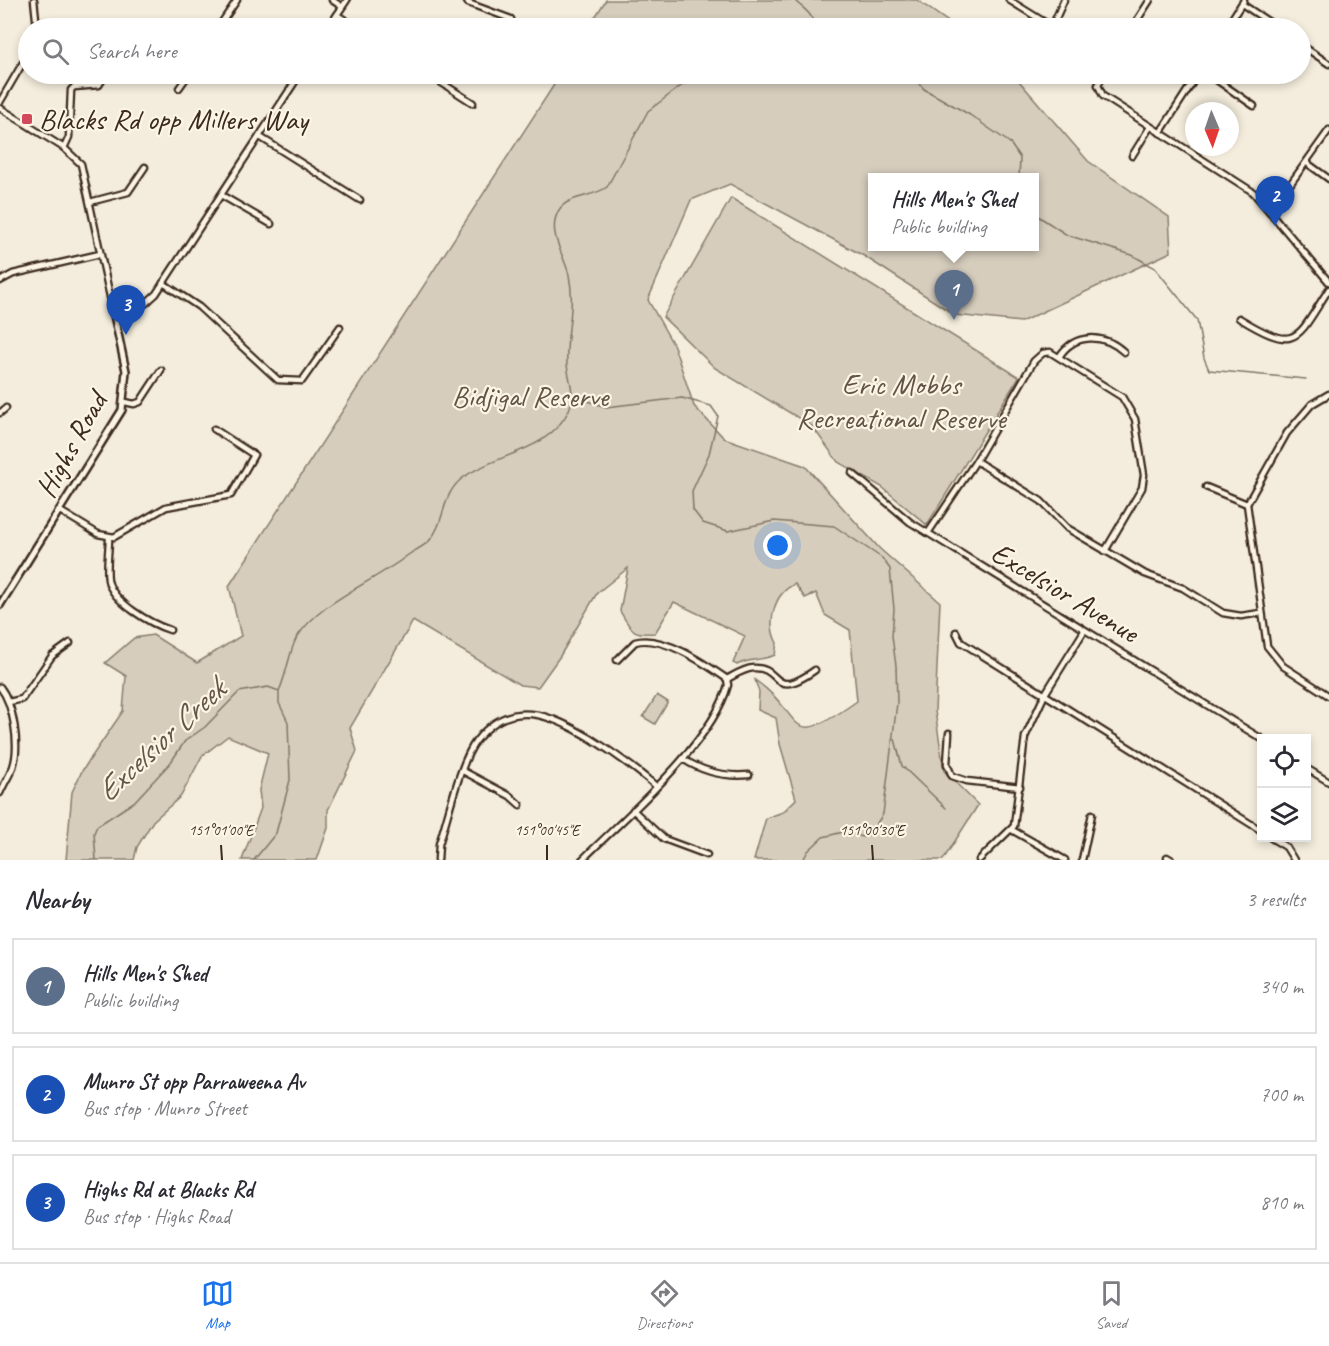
<!DOCTYPE html>
<html lang="en">
<head>
<meta charset="utf-8">
<style>
  :root { --surface:#fff; --page:#f7f7f7; --text:#2b2b33; --muted:#7c7c81; --line:#e1e1e2; --accent:#1a73e8 }
  body { margin:0; font-family:Caveat,sans-serif; background:var(--page); color:var(--text) }
  .controls { position:absolute; right:18px; bottom:18px; display:grid; overflow:hidden; border-radius:0px; box-shadow:0 3px 9px #0003 }
  .controls button { width:54px; height:54px; display:grid; place-items:center; padding:0; border:0; border-bottom:2px solid var(--line); background:var(--surface); color:var(--text); font:30px sans-serif }
  .compass { position:absolute; left:1185px; top:102px; width:54px; height:54px; border-radius:50%; background:var(--surface); box-shadow:0 3px 9px #0003; rotate:178deg }
  .you { position:absolute; left:778px; top:546px; width:21px; height:21px; margin:-15px; border:4px solid #fff; border-radius:50%; background:#1a73e8; box-shadow:0 0 0 9px #1a73e833 }
  .badge { display:grid; place-items:center; width:39px; height:39px; border-radius:50%; background:var(--accent); color:#fff; font-size:20px; font-weight:700 }
  .pin { position:absolute; translate:-50% -50px; filter:drop-shadow(0 2px 3px #0008) }
  .pin::after { content:''; position:absolute; top:32px; width:21px; height:18px; background:inherit; clip-path:polygon(0 0,100% 0,50% 100%) }
  .popup { position:absolute; left:868px; top:173px; width:171px; height:78px; box-sizing:border-box; display:grid; place-content:center; border-radius:0px; background:var(--surface); filter:drop-shadow(0 2px 4px #0005); font-size:20px; white-space:nowrap; color:var(--muted) }
  .popup b { font-size:22px; color:var(--text) }
  .popup::after { content:''; position:absolute; left:50%; top:100%; margin-left:-12px; border:12px solid transparent; border-top-color:var(--surface) }
  .list { margin:0; padding:0; list-style:none }
  h2 { display:flex; justify-content:space-between; align-items:center; height:78px; margin:0; padding:0 24px; font-size:26px }
  h2 small { font-size:20px; font-weight:400; color:var(--muted) }
  .list li { display:grid; grid-template-columns:39px 1fr auto; gap:18px; align-items:center; box-sizing:border-box; height:96px; margin:0 12px 12px; padding:0 12px; border:2px solid var(--line); border-radius:0px }
  .list b { display:block; font-size:22px; white-space:nowrap }
  .list p { margin:0; font-size:20px; white-space:nowrap; color:var(--muted) }
  .list em { font-size:20px; font-style:normal; color:var(--muted) }
  .icon { flex:none; width:33px; height:33px; fill:none; stroke:currentColor; stroke-width:2; stroke-linecap:round; stroke-linejoin:round }
  .map { position:relative; flex:none; width:1329px; height:860px; overflow:hidden }
  .search { position:absolute; background:var(--surface); box-shadow:0 3px 9px #0003; left:18px; right:18px; top:18px; height:66px; display:flex; align-items:center; gap:15px; box-sizing:border-box; padding:0 21px; border-radius:33px; color:var(--muted); font-size:22px }
  .sheet { height:402px; background:var(--surface) }
  nav { display:flex; justify-content:space-around; align-items:center; box-sizing:border-box; height:84px; border-top:2px solid var(--line); background:var(--surface); font-size:16px; color:var(--muted) }
  nav a { display:grid; justify-items:center; gap:3px }
  nav .on { color:var(--accent) }
  .map>svg:first-child { display:block }
</style>
</head>
<body>
<div class="map">
<svg width="1329" height="860" viewBox="0 0 1329 860">
  <rect width="100%" height="100%" fill="#f4eddd"/>
  <filter id="ink" filterUnits="userSpaceOnUse"><feTurbulence type="fractalNoise" baseFrequency=".0167" numOctaves="2"/><feDisplacementMap in="SourceGraphic" scale="12" xChannelSelector="R" yChannelSelector="G"/><feConvolveMatrix kernelMatrix="1 2 1 2 8 2 1 2 1" color-interpolation-filters="sRGB"/></filter>
  <g filter="url(#ink)">
    <g fill="#d6cdbd" stroke="#887c6e" stroke-width="1.5" fill-rule="evenodd">
      <path d="M606,0h311l40,28h-369z"/>
      <path d="M561,74h452l75,87 81,56 2,35 -150,70 -66,-7 -91,-59 -134,-72 -39,16 -43,100 26,46 20,60 30,32 81,28 75,83 60,53 -5,109 9,60 34,34 -35,55h-189l12,-42 17,-6 13,-13 -16,-55 -4,-26 -18,-8 1,-18 -4,-12c52,36 28,74 102,21l-7,-71 -25,-15 -9,-22 -11,5 -10,-14c-21,9 -29,39 -18,59l-2,12c-13,6 -26,3 -38,10l-4,-2 12,-27 -71,-34 -19,31c-23,2 -24,-3 -35,-22l8,-43 -31,25 -37,63 -22,31 -18,-2 -107,-64 -63,107 7,23 -29,59v18l-11,32h-75l19,-52 -2,-18 9,-37 -40,-17 -26,20 -21,40 -28,25 -16,26 -3,13h-68l6,-68 10,-21 41,-60 3,-35 -21,-13 29,-25 19,-3 44,28 44,-27 -12,-50zM873,178h162v68h-162z"/>
      <path d="M731,198l288,179 -92,148 -45,-38 -44,-25 -26,-36 -97,-58 -52,-51z"/>
      <path d="M657,695l11,7 -13,22 -12,-7z"/>
    </g>
    <g fill="none" stroke-linecap="round" stroke-linejoin="round">
      <g stroke="#817466" stroke-width="1.5">
        <path d="M794,0c8,8 22,15 19,28"/>
        <path d="M815,25l7,3"/>
        <path d="M911,74l13,15 46,26 40,28 10,15 -1,20"/>
        <path d="M1035,214l32,21 65,20 23,13 42,52 7,38 5,12 97,9"/>
        <path d="M573,396l33,11 76,-9 29,8 7,10 -9,38 -17,37 1,19 10,13 25,8 46,-10 60,5 48,32 8,11 4,40 -2,27 4,30 1,37 -14,111 -13,20 -7,3 -20,-5 -20,5 -15,14 -5,9"/>
        <path d="M895,739l7,27 44,42"/>
        <path d="M96,860l-2,-27 3,-7 37,-24 37,-40 14,-21 20,-14 34,-35 29,-5 11,4c7,-15 11,-41 17,-52 22,-37 78,-57 112,-84 7,-5 17,-9 22,-15 16,-19 11,-47 34,-63 35,-25 84,-24 105,-67 7,-15 0,-29 -2,-45 -2,-32 9,-55 2,-90 -5,-21 -23,-44 -10,-65 8,-14 35,-13 48,-23l41,-76 37,-28 21,-9"/>
        <path d="M254,860l22,-27 14,-53 -2,-58 -9,-19v-12"/>
      </g>
      <defs>
        <g id="minor">
          <path d="M34,0l3,28"/>
          <path d="M332,0l9,6"/>
          <path d="M466,0l2,3 43,16"/>
          <path d="M1009,0l45,28"/>
          <path d="M1242,4l36,24"/>
          <path d="M337,15l21,13"/>
          <path d="M1052,27l12,-27"/>
          <path d="M218,28l19,-28"/>
          <path d="M328,28l19,-28"/>
          <path d="M1132,28l18,-28"/>
          <path d="M1226,28l18,-28"/>
          <path d="M1300,44l29,20"/>
          <path d="M428,74l45,29"/>
          <path d="M1104,74l-6,11 5,11 150,96 76,90"/>
          <path d="M1208,74l46,32"/>
          <path d="M179,88l10,-14"/>
          <path d="M0,102l28,-48"/>
          <path d="M0,108l64,40 17,16 33,151 31,-11 11,-10 144,-220"/>
          <path d="M1160,133l38,-59"/>
          <path d="M260,137l100,63"/>
          <path d="M64,148l5,-11 2,-47 3,-3 25,-2 7,-11"/>
          <path d="M1132,156l18,-29"/>
          <path d="M1307,163l22,16"/>
          <path d="M221,195l50,29"/>
          <path d="M90,202l38,-10 17,-25"/>
          <path d="M1271,211l58,-81"/>
          <path d="M0,281l13,-7 87,-20"/>
          <path d="M163,283l36,24 79,73 24,1 38,-54"/>
          <path d="M1239,318c59,36 57,22 90,-29"/>
          <path d="M1059,357c16,-25 45,-23 65,-5"/>
          <path d="M1329,394l-17,10 -25,29 -40,71 20,142 16,20 46,30"/>
          <path d="M125,402l9,2 6,-2 21,-32"/>
          <path d="M0,413l6,-5"/>
          <path d="M976,461l65,40 26,27 78,46 38,14 40,25 18,3 20,-3"/>
          <path d="M852,473l58,49 352,217"/>
          <path d="M1206,487l41,17"/>
          <path d="M60,511l38,23 16,3 52,-30 65,-12 23,-40 -40,-26"/>
          <path d="M928,533l48,-72 58,-100 9,-8 7,-1 72,45 13,22 9,56 -2,13 -37,63"/>
          <path d="M109,537c0,14 -3,30 -1,43 4,22 43,44 62,50"/>
          <path d="M956,632l5,10 301,189"/>
          <path d="M727,679c8,-4 16,-10 26,-11 30,-2 17,34 62,2"/>
          <path d="M0,687c14,18 20,59 13,80 -4,9 -9,17 -13,26"/>
          <path d="M9,702l13,-3 30,-43 18,-13"/>
          <path d="M949,733l-2,31 5,12 15,5 53,6"/>
          <path d="M683,759c20,13 42,18 66,16"/>
          <path d="M1306,768l23,14"/>
          <path d="M463,771l47,25 10,9"/>
          <path d="M633,810l31,29 43,16"/>
          <path d="M1012,830l53,30"/>
          <path d="M1271,838l15,9 8,13"/>
          <path d="M1167,857l5,3"/>
          <path d="M438,860l1,-16c9,-27 21,-82 37,-103 35,-45 75,-26 114,-3 24,15 45,30 66,48"/>
          <path d="M582,860c43,-43 130,-116 146,-175l-1,-6c-23,-16 -65,-45 -92,-37l-18,18"/>
          <path d="M979,860l35,-34 11,-89 20,-43 39,-63"/>
          <path d="M1082,860l10,-46"/>
        </g>
        <path id="tertiary" d="M0,605l122,-195 4,-39 -12,-56"/>
      </defs>
      <use href="#minor" stroke="#3b2a1e" stroke-width="9"/>
      <use href="#tertiary" stroke="#3b2a1e" stroke-width="10"/>
      <use href="#minor" stroke="#fcf5e5" stroke-width="4.5"/>
      <use href="#tertiary" stroke="#fcf5e5" stroke-width="5"/>
    </g>
  </g>
  <path fill="none" stroke="#3b2a1e" stroke-width="2" d="M221,845l1,15M547,845v15M872,845l1,15"/>
  <rect fill="#d1495b" stroke="#fcf5e5" stroke-width="2" x="21" y="113" width="12" height="12" rx="3"/>
  <g text-anchor="middle" stroke-width="4.5" stroke-linejoin="round" paint-order="stroke">
    <g font-size="30" fill="#3b2a1e" stroke="#fcf5e5" text-anchor="start">
      <text x="39" y="129">Blacks Rd opp Millers Way</text>
    </g>
    <g font-size="30" fill="#625346" stroke="#fcf5e5">
      <text x="901" y="394">Eric Mobbs<tspan x="901" dy="34">Recreational Reserve</tspan></text>
      <text x="530" y="406">Bidjigal Reserve</text>
    </g>
    <g font-size="30" fill="#3b2a1e" stroke="#fcf5e5">
      <text transform="translate(71 445) rotate(-61)" y="10">Highs Road</text>
      <text transform="translate(1065 592) rotate(31)" y="10">Excelsior Avenue</text>
    </g>
    <g font-size="32" font-style="italic" fill="#645548" stroke="#fcf5e5">
      <text transform="translate(160 740) rotate(-43)" y="11">Excelsior Creek</text>
    </g>
  </g>
  <g font-size="15" text-anchor="middle" fill="#3b2a1e" stroke="#fcf5e5" stroke-width="4.5" stroke-linejoin="round" paint-order="stroke">
    <text x="221" y="835">151°01'00"E</text>
    <text x="547" y="835">151°00'45"E</text>
    <text x="872" y="835">151°00'30"E</text>
  </g>
</svg>
<div class="controls">
<button><svg class="icon" aria-label="locate" viewBox="0 0 24 24"><circle cx="12" cy="12" r="6"/><path d="M12 2v4M12 18v4M2 12h4M18 12h4"/></svg></button>
<button><svg class="icon" aria-label="layers" viewBox="0 0 24 24"><path d="M12 4l9 5-9 5-9-5zM3 14l9 5 9-5"/></svg></button>
</div>
<svg class="compass" viewBox="-18 -18 36 36"><path d="M0-13l5 13h-10z" fill="#e53935"/><path d="M0 13l5-13h-10z" fill="#7c7c81"/></svg>
<div class="you"></div>
<div class="pin badge" style="left:954px;top:320px;background:#5c6f8a">1</div>
<div class="popup"><b>Hills Men's Shed</b>Public building</div>
<div class="pin badge" style="left:1275px;top:226px;background:#1a4fb4">2</div>
<div class="pin badge" style="left:126px;top:335px;background:#1a4fb4">3</div>
<div class="search"><svg class="icon" aria-label="search" viewBox="0 0 24 24"><circle cx="10" cy="10" r="6"/><path d="M15 15l6 6"/></svg>Search here</div>
</div>
<section class="sheet">
<h2>Nearby<small>3 results</small></h2>
<ul class="list">
<li><span class="badge" style="background:#5c6f8a">1</span><div><b>Hills Men's Shed</b><p>Public building</p></div><em>340 m</em></li>
<li><span class="badge" style="background:#1a4fb4">2</span><div><b>Munro St opp Parraweena Av</b><p>Bus stop · Munro Street</p></div><em>700 m</em></li>
<li><span class="badge" style="background:#1a4fb4">3</span><div><b>Highs Rd at Blacks Rd</b><p>Bus stop · Highs Road</p></div><em>810 m</em></li>
</ul>
</section>
<nav>
<a class="on"><svg class="icon" aria-label="map" viewBox="0 0 24 24"><path d="M3 6l6-2 6 2 6-2v14l-6 2-6-2-6 2zM9 4v14M15 6v14"/></svg>Map</a>
<a><svg class="icon" aria-label="directions" viewBox="0 0 24 24"><path d="M12 3l9 9-9 9-9-9zM9 14v-3h6M13 9l2 2-2 2"/></svg>Directions</a>
<a><svg class="icon" aria-label="saved" viewBox="0 0 24 24"><path d="M7 4h10v16l-5-4-5 4z"/></svg>Saved</a>
</nav>
</body>
</html>
